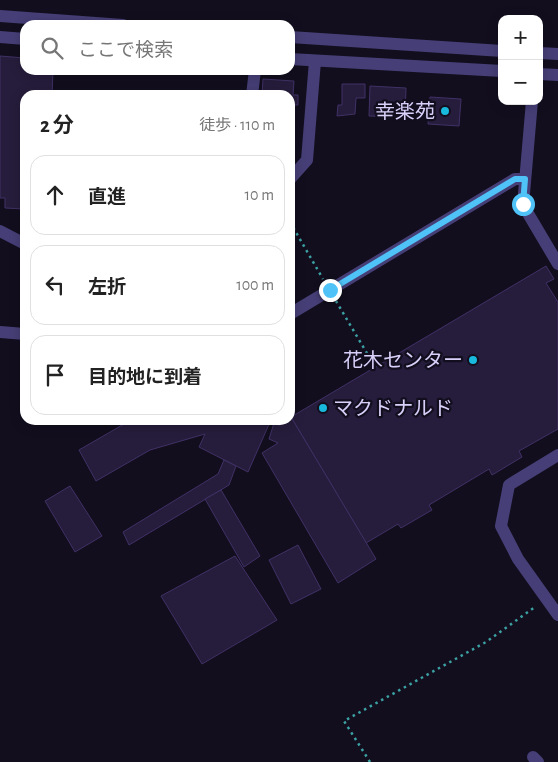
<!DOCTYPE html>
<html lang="ja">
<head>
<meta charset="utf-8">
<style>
  :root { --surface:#fff; --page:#f6f6f6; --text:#222; --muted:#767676; --line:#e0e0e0 }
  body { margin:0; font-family:"Alegreya Sans","Noto Sans JP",sans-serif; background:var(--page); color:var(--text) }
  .controls { position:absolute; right:15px; top:15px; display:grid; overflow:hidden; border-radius:10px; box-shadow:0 2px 12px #0003 }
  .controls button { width:45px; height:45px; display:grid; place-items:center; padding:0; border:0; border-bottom:1px solid var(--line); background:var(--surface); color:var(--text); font:25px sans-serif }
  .stop { position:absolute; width:15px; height:15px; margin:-11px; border:4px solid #4fc3f7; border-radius:50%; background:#fff }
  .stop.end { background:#4fc3f7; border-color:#fff; box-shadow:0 1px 5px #0008 }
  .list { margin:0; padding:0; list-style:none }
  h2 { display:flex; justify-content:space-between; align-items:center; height:65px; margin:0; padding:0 20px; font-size:21px }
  h2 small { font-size:16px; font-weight:400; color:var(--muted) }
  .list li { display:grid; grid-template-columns:32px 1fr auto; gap:15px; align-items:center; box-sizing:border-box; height:80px; margin:0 10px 10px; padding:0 10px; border:1px solid var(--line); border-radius:15px }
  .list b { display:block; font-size:19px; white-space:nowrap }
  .list em { font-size:16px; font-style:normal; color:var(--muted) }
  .icon { flex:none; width:28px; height:28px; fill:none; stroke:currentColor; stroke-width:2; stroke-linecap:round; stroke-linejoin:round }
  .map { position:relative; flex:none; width:558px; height:762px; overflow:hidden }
  .search { position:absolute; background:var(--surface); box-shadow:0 2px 12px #0003; left:20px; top:20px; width:275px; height:55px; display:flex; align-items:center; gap:12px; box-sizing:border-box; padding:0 18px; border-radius:15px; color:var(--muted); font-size:19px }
  .panel { position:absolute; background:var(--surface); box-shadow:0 2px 12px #0003; left:20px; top:90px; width:275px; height:335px; border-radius:15px }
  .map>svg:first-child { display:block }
</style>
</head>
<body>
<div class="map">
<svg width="558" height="762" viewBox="0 0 558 762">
  <rect width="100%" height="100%" fill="#120e1e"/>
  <g fill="#261d3c" stroke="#403166">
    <path d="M0,56l25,2v12h28l-1,25h-27v114l-20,-1v-10h-5z"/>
    <path d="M263,79l31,2 -1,14h5v10h-6l-1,16 -1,-26h-28z"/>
    <path d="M342,84h23v14h-9l-1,16 -18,2 1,-11h4z"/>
    <path d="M370,86l36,2 -1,29 -36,-1z"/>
    <path d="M430,97l31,2 -2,27 -31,-2z"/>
    <path d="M546,266l8,13 -8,4 12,19v127l-39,22 3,6 -30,18 -3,-6 -60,36 3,5 -31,18 -3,-4 -32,19 -75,-126z"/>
    <path d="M291,417l85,142 -38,24 -76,-130 16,-10 -9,-4 5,-16 5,2 11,-5z"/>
    <path d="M131,420h135l4,2 -22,50 -49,-25 6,-13 -55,16 -54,31 -17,-31z"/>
    <path d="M224,460l12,6 -7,19 -100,60 -6,-13 95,-58z"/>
    <path d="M70,486l32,50 -27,16 -30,-51z"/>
    <path d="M221,490l39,66 -16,11 -39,-68z"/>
    <path d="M298,545l23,44 -30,15 -22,-44z"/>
    <path d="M235,556l42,64 -75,44 -41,-68z"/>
  </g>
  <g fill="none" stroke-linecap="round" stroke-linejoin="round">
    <g stroke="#3ba1a3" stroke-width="2.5" stroke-dasharray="2.5 4" stroke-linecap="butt">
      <path d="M290,222l33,57"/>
      <path d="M336,301l32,54"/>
      <path d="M370,762l-26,-41 142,-79 49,-35"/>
    </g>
    <g stroke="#463f77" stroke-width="12">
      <path d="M0,16l123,9"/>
      <path d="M0,37l25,2"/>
      <path d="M290,37l212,14"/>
      <path d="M539,53l19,1"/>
      <path d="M290,59l212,12"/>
      <path d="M539,74l19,1"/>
      <path d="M252,95l3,-25"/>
      <path d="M532,101l-9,104 35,59"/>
      <path d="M290,179l17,-19 8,-99"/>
      <path d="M0,231l25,13"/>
      <path d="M290,314l225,-135h10"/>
      <path d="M0,332l25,2"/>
      <path d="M558,455l-49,30 -8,41 17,33 40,56"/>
      <path d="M533,757l5,5"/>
    </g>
  </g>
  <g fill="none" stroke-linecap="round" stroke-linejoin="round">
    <path stroke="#4fc3f7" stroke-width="6" d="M330,290l185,-111h10l-2,25"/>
  </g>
  <g fill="#19b8dd" stroke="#120e1e" stroke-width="2">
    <circle cx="445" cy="111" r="5"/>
    <circle cx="473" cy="360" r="5"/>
    <circle cx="323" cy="408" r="5"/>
  </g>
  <g text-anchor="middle" stroke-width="4.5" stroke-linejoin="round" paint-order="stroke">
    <g font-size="20" fill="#d9d0fa" stroke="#120e1e" text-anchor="end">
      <text x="435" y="118">幸楽苑</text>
      <text x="463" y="367">花木センター</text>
      <text x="333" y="415" text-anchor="start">マクドナルド</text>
    </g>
  </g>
</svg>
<div class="controls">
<button>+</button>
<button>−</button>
</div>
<div class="stop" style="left:523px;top:204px"></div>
<div class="stop end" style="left:330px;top:290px"></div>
<div class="search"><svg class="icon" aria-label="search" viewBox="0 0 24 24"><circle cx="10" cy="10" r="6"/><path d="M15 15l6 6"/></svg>ここで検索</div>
<section class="panel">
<h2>2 分<small>徒歩 · 110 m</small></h2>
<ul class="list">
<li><svg class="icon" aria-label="ahead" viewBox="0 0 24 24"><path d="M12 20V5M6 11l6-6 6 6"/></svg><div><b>直進</b></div><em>10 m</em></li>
<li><svg class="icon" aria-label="left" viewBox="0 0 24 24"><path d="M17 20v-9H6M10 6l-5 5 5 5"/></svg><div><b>左折</b></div><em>100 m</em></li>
<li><svg class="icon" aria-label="arrive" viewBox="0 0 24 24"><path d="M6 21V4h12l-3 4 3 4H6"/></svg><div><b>目的地に到着</b></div></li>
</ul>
</section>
</div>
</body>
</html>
